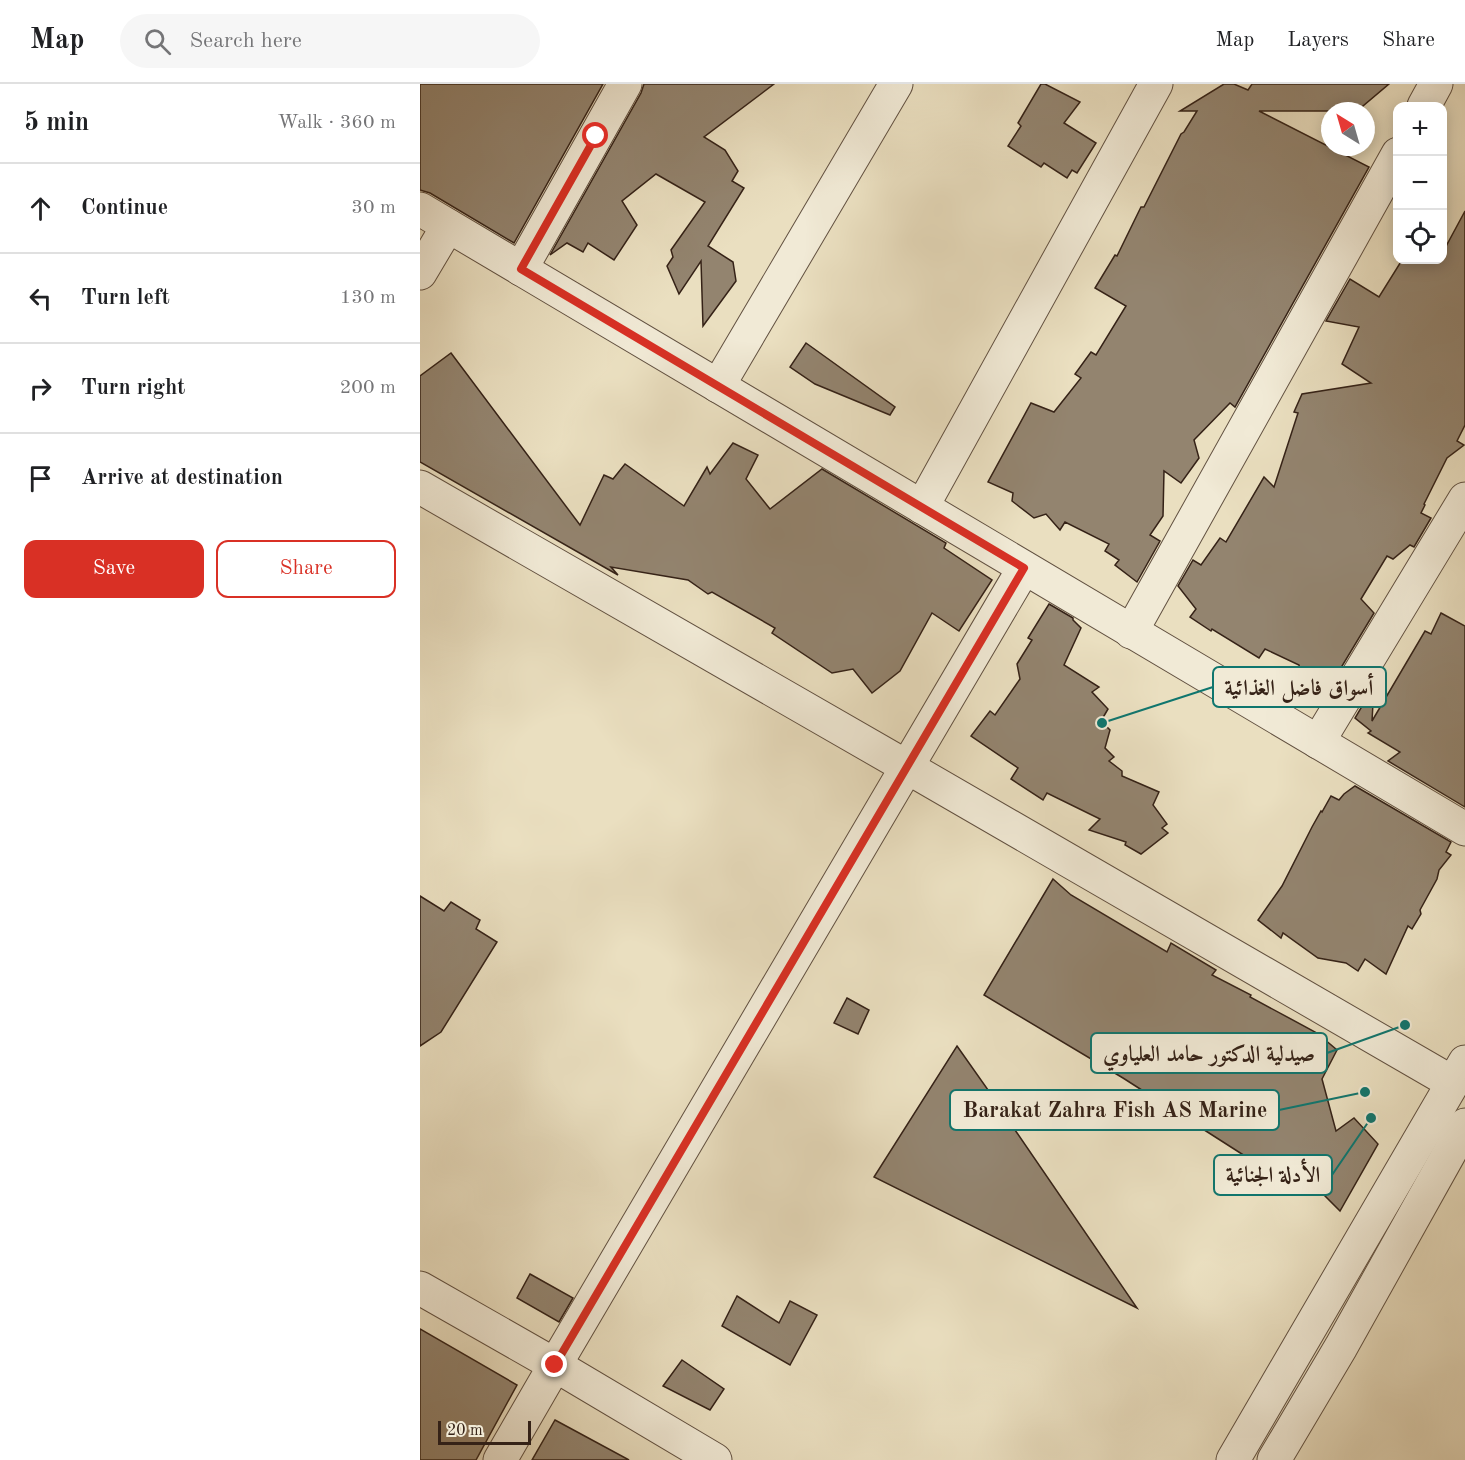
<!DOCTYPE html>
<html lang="en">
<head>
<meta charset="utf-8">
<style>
  :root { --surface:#fff; --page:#f6f6f6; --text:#202124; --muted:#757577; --line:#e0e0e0; --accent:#d93025 }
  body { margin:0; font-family:"Old Standard TT",Amiri,serif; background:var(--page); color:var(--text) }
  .controls { position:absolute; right:18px; top:18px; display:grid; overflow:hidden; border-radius:12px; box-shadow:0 3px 15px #0003 }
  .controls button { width:54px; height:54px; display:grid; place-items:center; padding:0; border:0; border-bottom:2px solid var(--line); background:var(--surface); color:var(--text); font:30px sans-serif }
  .compass { position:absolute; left:901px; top:18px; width:54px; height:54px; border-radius:50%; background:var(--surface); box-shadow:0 3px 15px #0003; rotate:323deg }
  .scale { position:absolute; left:18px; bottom:15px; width:93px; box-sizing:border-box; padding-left:6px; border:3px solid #352217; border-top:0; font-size:16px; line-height:21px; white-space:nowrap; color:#352217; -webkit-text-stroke:4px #f1ead6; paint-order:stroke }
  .stop { position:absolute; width:18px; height:18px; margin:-14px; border:4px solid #d93025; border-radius:50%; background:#fff }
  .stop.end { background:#d93025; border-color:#fff; box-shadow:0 2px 6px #0008 }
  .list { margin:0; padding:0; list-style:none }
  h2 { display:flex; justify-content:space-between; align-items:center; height:78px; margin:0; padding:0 24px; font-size:26px }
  h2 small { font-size:20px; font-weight:400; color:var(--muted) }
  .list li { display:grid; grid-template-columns:39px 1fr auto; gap:18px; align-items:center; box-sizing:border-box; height:90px; padding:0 24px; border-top:2px solid var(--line) }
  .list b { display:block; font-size:22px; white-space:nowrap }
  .list em { font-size:20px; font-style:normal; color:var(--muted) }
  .actions { display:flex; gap:12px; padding:18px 24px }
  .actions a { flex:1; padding:14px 0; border:2px solid var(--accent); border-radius:12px; text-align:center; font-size:21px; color:var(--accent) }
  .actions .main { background:var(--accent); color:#fff }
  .icon { flex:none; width:33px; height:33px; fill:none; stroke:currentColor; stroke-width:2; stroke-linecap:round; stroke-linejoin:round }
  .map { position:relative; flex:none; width:1045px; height:1376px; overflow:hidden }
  header { display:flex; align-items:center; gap:36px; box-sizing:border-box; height:84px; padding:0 30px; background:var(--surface); border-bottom:2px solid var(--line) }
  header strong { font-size:28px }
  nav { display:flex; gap:33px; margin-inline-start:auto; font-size:21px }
  .search { width:420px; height:54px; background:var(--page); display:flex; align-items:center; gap:15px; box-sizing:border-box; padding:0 21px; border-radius:33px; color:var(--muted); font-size:22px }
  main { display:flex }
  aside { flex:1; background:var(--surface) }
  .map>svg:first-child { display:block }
</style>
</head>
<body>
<header>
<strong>Map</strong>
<div class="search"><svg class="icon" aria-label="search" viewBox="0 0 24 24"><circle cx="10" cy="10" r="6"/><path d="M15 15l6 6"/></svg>Search here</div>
<nav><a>Map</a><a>Layers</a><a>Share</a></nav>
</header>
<main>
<aside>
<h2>5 min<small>Walk · 360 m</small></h2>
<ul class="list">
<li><svg class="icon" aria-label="ahead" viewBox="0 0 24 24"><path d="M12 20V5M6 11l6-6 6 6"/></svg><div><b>Continue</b></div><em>30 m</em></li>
<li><svg class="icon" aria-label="left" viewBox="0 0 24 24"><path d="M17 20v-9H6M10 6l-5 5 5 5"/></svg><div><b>Turn left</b></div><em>130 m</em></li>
<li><svg class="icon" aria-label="right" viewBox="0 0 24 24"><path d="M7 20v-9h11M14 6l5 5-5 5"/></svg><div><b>Turn right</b></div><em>200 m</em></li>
<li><svg class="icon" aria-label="arrive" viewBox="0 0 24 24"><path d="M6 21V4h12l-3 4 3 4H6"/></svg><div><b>Arrive at destination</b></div></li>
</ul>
<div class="actions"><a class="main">Save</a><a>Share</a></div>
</aside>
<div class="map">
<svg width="1045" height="1376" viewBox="0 0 1045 1376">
  <rect width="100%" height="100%" fill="#eadfc0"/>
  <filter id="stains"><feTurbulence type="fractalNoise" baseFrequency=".00333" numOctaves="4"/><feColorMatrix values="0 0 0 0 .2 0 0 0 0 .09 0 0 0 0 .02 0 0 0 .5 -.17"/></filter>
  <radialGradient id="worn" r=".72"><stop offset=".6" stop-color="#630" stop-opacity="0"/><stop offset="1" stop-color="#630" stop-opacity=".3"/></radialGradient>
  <g fill="#93846f" stroke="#352217" stroke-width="1.5">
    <path d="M0,0h183l-89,159 -84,-50 -10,-3z"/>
    <path d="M224,0h130l-70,53 21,13 13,21 -6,10 12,7 -36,58 25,16 3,19 -33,45 -2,-65 -22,33 -12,-28 6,-9 -2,-7 34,-48 -49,-28 -34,27 15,24 -23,35 -26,-17 -5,9 -16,-9 -17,12 91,-162z"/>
    <path d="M621,0h4l35,18 -16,21 32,20 -19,30 -5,-3 -5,8 -23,-15 -3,4 -33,-21 13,-20 -3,-3z"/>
    <path d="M804,0h10l14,6 4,-6h137l-32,27h-98l110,56 -134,240 -5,-4 -36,37 5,18 -18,25 -17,-12 -1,45 -13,19 10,6 -23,41 -22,-17 4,-5 -14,-9 4,-7 -44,-22 -5,8 -14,-16 -12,4 -22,-17 1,-8 -25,-11 43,-79 23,9 27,-34 -6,-4 16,-22 5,3 30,-49 -31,-18 20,-33 2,1 24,-49h3l37,-73 3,-2 13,-21h-17z"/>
    <path d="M1045,127v214l-8,16 7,4 -17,13 -23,46 1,1 -4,8 10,5 -17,29 -4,-2 -17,14 -6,-3 -26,43 13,14 -47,78 -26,-16 -2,-10 -34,-16 -6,9 -47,-29 -1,2 -21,-14 6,-8 -18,-23 15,-26 8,5 19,-27 6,4 38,-65 10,10 24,-74 -4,-1 8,-18 69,-11 -29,-19 17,-37 -33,-6 24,-42 29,18 23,-37h41v-8z"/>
    <path d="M386,259l89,64 -5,8 -75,-31 -25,-17z"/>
    <path d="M31,269l129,172 24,-50 9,4 12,-15 59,42 23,-39 3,7 23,-31 25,12 -12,24 24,30 52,-40 124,74 -2,5 48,32 -33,51 -27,-18 -32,58 -28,22 -19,-24 -21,4 -60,-40 3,-5 -63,-36 -4,2 -20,-14 -77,-13 7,8 -198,-113v-86z"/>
    <path d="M629,520l24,14v2l8,8 -17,37 35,22 -7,5 16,17 -7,12 9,9 -5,18 9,9 -5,4 13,10v5l37,16 -6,13 14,19 -5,4 6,5 -27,21 -16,-9 1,-3 -37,-12 11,-11 -53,-26 -4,7 -32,-21 7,-11 -47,-32 19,-25 5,4 25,-36 -3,-15 15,-24 -4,-2z"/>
    <path d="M1021,529l24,13v181l-77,-46 12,-9 -32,-19 3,-2 -16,-13 19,-32 -2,35 53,-90 6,3z"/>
    <path d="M935,702l96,56 -5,10 5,3 -12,15 -2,9 -17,31 1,4 -9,15 -4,-3 -22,48 -21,-15 -7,12 -12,-8 -28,-5 -35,-25 -2,5 -23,-18 24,-34 30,-59 9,-16 1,1 9,-16 8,4 5,-6z"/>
    <path d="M633,795l18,16 96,57 4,-9 45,27 -4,5 39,20 -1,2 67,36 20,17 -15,29 14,52 18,-13 24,26 -38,67 -22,-22 -4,6 -69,-39 -122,-78 -139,-83z"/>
    <path d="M0,812l24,15 7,-9 29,18 -4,9 21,13 -56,90 -21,14z"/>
    <path d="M427,914l22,12 -11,24 -24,-11z"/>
    <path d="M537,962l31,44 19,12 -5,9 135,197 -263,-131z"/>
    <path d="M110,1190l43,24 -14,24 -42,-24z"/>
    <path d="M317,1212l42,27 11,-22 27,14 -27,50 -68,-39z"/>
    <path d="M0,1245l97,56 -41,75h-56z"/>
    <path d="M262,1276l42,29 -14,21 -47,-24z"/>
    <path d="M135,1336l74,40h-97z"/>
  </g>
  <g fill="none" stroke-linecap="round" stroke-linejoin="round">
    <defs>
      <g id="minor">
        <path d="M1004,22l12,-22"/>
        <path d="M0,125l1045,620"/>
        <path d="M101,185l104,-185"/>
        <path d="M0,189l28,-47"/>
        <path d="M298,302l178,-302"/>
        <path d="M0,403l487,280 546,316"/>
        <path d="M502,423l234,-423"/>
        <path d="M711,548l267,-478"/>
        <path d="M898,658l147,-243"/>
        <path d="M0,1204l135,77 160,95"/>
        <path d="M80,1376l55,-95 469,-797"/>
        <path d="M813,1376l232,-398"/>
        <path d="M854,1376l67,-113 124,-222"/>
      </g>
    </defs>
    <use href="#minor" stroke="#625141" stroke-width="35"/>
    <use href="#minor" stroke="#f1ead6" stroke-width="33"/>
  </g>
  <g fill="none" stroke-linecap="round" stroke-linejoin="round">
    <path stroke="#d93025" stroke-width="8" d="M135,1281l469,-797 -503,-299 75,-133"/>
  </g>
  <path fill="none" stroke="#0f766e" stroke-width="2" d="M682 639L793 603M985 941L907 969M945 1008L859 1026M951 1034L912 1091"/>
  <g fill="#0f766e" stroke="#f1ead6" stroke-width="2">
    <circle cx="682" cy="639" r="6"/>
    <circle cx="985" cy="941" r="6"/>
    <circle cx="945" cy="1008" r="6"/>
    <circle cx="951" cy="1034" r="6"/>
  </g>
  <g fill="#f1ead6" stroke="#0f766e" stroke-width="2">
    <rect x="793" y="583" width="173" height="40" rx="6"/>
    <rect x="671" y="949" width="236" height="40" rx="6"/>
    <rect x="530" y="1006" width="329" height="40" rx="6"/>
    <rect x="794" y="1071" width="118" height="40" rx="6"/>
  </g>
  <g font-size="22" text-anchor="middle" font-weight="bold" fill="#352217">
    <text x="879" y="611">أسواق فاضل الغذائية</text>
    <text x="789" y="977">صيدلية الدكتور حامد العلياوي</text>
    <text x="695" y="1033">Barakat Zahra Fish AS Marine</text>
    <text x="853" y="1098">الأدلة الجنائية</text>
  </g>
  <rect width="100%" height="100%" filter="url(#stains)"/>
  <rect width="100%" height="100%" fill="url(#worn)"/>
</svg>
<div class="controls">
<button>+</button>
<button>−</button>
<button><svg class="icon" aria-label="locate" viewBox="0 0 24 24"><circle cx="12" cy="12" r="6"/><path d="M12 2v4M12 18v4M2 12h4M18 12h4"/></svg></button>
</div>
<svg class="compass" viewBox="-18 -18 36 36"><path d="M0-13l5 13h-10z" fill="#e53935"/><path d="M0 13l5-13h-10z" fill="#757577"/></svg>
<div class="scale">20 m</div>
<div class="stop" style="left:176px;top:52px"></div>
<div class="stop end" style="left:135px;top:1281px"></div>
</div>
</main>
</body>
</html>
